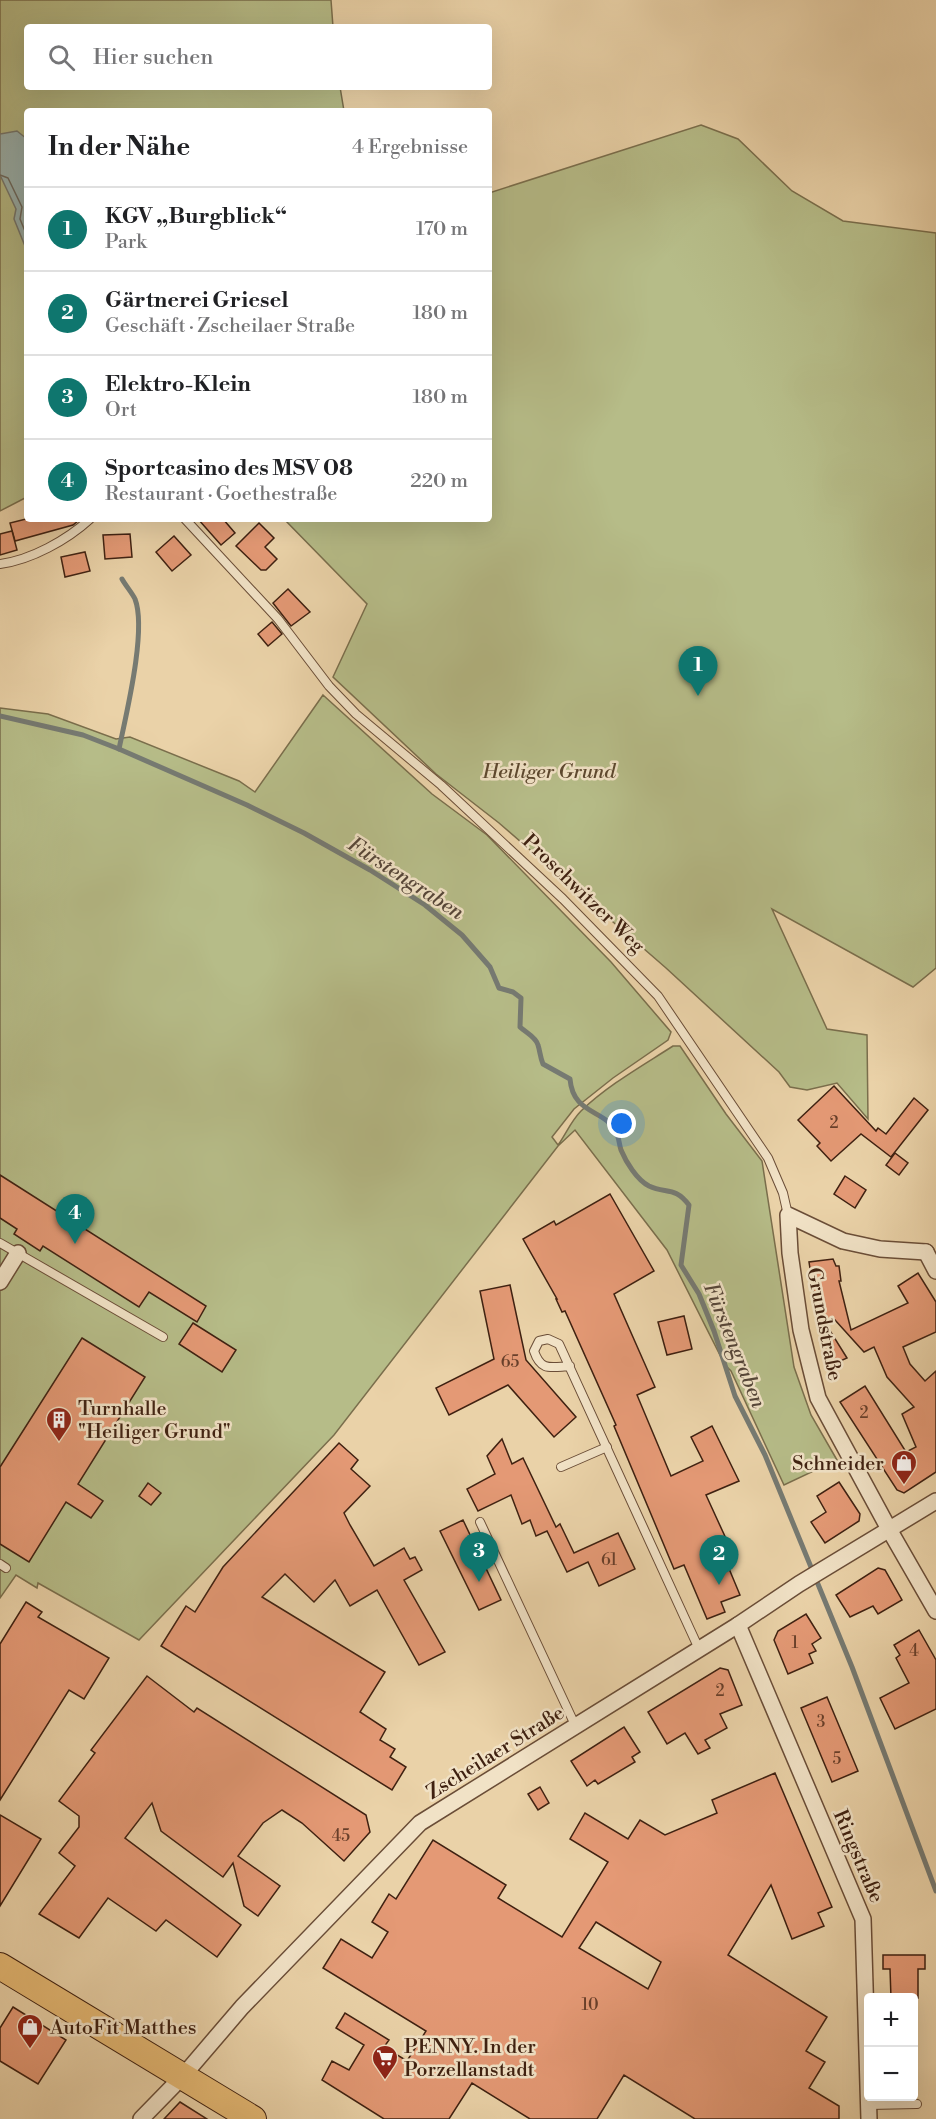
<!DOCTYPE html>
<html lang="de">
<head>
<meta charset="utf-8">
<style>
  :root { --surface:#fff; --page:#f2f2f2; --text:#202124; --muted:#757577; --line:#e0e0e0; --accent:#0f766e }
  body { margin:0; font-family:"Libre Bodoni",serif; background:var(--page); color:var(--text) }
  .controls { position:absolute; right:18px; bottom:18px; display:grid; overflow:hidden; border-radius:6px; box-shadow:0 6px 24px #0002 }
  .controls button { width:54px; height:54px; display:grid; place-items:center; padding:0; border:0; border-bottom:2px solid var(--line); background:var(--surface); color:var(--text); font:30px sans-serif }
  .you { position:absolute; left:622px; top:1124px; width:21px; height:21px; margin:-15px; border:4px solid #fff; border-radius:50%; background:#1a73e8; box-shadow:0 0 0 9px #1a73e833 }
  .badge { display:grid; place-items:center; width:39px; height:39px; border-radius:50%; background:var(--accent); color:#fff; font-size:20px; font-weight:700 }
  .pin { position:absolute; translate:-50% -50px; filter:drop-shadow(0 2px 3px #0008) }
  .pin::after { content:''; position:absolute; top:32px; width:21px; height:18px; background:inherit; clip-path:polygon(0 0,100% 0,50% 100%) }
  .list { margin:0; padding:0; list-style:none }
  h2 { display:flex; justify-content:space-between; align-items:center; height:78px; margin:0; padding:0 24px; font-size:26px }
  h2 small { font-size:20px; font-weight:400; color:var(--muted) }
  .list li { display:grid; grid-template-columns:39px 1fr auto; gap:18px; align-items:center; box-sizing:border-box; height:84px; padding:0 24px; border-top:2px solid var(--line) }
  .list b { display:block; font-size:22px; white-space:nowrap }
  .list p { margin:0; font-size:20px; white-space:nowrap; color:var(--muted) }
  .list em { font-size:20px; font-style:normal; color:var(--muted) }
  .icon { flex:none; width:33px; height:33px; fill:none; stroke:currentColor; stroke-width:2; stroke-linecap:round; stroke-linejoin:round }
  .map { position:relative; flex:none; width:936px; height:2119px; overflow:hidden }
  .search { position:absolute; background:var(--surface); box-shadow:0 6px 24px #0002; left:24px; top:24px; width:468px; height:66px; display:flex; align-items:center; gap:15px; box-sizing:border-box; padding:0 21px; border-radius:6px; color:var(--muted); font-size:22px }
  .panel { position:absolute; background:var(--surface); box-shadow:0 6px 24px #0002; left:24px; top:108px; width:468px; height:414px; border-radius:6px }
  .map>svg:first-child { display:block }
</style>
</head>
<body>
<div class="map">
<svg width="936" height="2119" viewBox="0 0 936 2119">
  <rect width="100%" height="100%" fill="#ead2a8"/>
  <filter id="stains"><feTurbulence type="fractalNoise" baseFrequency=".00333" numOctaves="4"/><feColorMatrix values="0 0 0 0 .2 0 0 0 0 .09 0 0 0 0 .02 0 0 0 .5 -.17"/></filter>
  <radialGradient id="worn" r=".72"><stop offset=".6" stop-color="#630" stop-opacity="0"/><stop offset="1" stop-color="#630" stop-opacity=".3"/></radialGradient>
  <g fill="#b6bc88" stroke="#7a6e4c" stroke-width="1.5">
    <path d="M0,0h331l2,27h-306v60h313l4,24h-317v386l-27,14z"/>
    <path d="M701,125l37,14 54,52 51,30 93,12v735l-23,19 -141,-78 55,120 40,6 1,84 -31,-36 -30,7 -17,-3 -11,-15 -113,-104 -167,-145 -63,-49 -103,-97 34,-73 -83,-85h205v-326z"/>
    <path d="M323,695l109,99 55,41 124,127 60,70 -3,8 -55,38 -39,31 -22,28 6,8c8,-11 13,-24 23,-34 27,-26 61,-45 92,-65h7l46,68 36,47 32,206 17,48 26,45 -53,25 -53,-114 -6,-6 -58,-115 -92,-120 -17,16 -224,289 -195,205 -101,-57 -1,5 -21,-13 -16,23v-890l48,6 68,25 14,-2 109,44 16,11z"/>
  </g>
  <path fill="#9bb5b2" stroke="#767a72" stroke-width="1.5" d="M17,131l10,8v112l-13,-32 2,-10 -16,-34v-41z"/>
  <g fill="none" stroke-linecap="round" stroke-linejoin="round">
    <path stroke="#6d6b62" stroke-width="1.5" d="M0,175l8,3 14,29 -2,12 7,17"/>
    <g stroke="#767a72" stroke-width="5">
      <path d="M0,716l83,19 36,14 128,56 57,28 66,37 55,35 37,30 28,32 9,21 14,4 8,6 -1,29c5,5 16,10 18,18 2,6 2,12 5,19l27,15c3,36 35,30 46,53 3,5 3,12 5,18 5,12 16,30 28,36 17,8 26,0 40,19l-8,60 18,29 15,37 21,65 30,59 87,212 84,224"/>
      <path d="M119,749c7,-34 28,-119 16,-150 -3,-6 -9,-13 -13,-20"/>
    </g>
  </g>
  <g fill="#e49975" stroke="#3f2111" stroke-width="1.5" fill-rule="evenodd">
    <path d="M26,519h52v2l-5,4 -58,16 -5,-18z"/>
    <path d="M198,519h25l12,14 -14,12z"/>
    <path d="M259,523l15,15 -9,9 12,12 -11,11h-5l-25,-24z"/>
    <path d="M12,531l5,19 -17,5v-21z"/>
    <path d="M130,534l2,23 -27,2 -2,-24z"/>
    <path d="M174,536l17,19 -19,16 -16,-19z"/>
    <path d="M85,552l5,19 -25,6 -4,-20z"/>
    <path d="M288,589l22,23 -19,14 -18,-23z"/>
    <path d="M272,622l10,12 -14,12 -10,-12z"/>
    <path d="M834,1086l42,45 2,-3 8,6 28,-36 14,12 -37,47 -30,-23 -30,27 -14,-15 3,-3 -22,-23z"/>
    <path d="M895,1153l13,10 -9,12 -13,-10z"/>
    <path d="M0,1175l206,131 -9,16 -48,-30 -10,15 -96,-61 -3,5 -26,-17 3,-5 -17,-11z"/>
    <path d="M845,1176l21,14 -11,18 -21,-14z"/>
    <path d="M610,1194l44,77 -40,23 41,93 -18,8 34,81 32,-15 -12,-24 21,-11 27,55 -33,14 22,48 -8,4 20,48 -19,7 4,10 -18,7 -23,-54 -10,4 -60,-143 2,-1 -51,-114 -3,1 -6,-13h1l-34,-60 31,-18 2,4z"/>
    <path d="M833,1259l3,7h3l2,15h-2l12,49 57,-27 -10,-17 20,-13 18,29v30l-33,15 7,17 15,17 11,-10v101l-32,21 -7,-3 -57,-88 25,-16 41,66 10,-5 -14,-33 12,-7 -27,-30 -13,-30 -10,5 -29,-32 -8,6 20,32 -9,4 -7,10 -16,-59h2l-8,-51z"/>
    <path d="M510,1285l16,75 50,57 -22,20 -46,-52 -59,30 -13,-27 58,-29 -14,-68z"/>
    <path d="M684,1316l8,33 -25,6 -9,-33z"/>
    <path d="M193,1323l43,27 -14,22 -43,-28z"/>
    <path d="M82,1338l63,39 -67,107 25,17 -12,17 -25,-16 -37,60 -29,-18v-77z"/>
    <path d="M502,1439l10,25 11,-6 33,69 4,-3 14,29 44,-20 17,36 -36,17 -11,-24 -21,10 -20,-41 -11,5 -6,-16 -8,4 -11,-29 -33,16 -11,-22 28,-15 -8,-18z"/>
    <path d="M339,1443l19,17 -7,9 19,17 -26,27 6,12 24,41 30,-18 6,11 5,-2 7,13 -18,10 41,72 -26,13 -42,-75 -27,16 -15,-26 -21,22 -29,-28 -23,23 123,75 -25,40 26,17 -6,11 15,9 -5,8 16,10 -14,23 -231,-144 25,-40 9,6 28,-45z"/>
    <path d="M839,1482l21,32 -1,7 -34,22 -14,-21 15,-10 -9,-16z"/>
    <path d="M148,1483l13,10 -10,12 -12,-9z"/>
    <path d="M463,1520l38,80 -22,10 -39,-79z"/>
    <path d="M878,1568l7,2 17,30 -24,14 -5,-8 -23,11 -14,-22z"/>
    <path d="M26,1602l16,10 -4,5 71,41 -25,41 -15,-9 -69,110v-156z"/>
    <path d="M806,1614l15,24 -9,6 4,7 -7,3 4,9 -25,11 -14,-34 4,-9z"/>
    <path d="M919,1630l17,30v49l-41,20 -15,-31 29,-15 -13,-25 4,-3 -6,-10z"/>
    <path d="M720,1668l8,2 14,35 -22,9 7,14 -22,12 5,8 -12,6 -13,-21 -18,11 -19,-32z"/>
    <path d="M147,1676l47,36 3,-4 169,107 4,17 -26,29 -42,-38 -20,-13 -19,13 -25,33 42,30 -22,30 -14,-10 -11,-43 -10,14 -62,-46 -9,-28 -27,35 116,87 -24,32 -51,-37 -10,11 -48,-33 -29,40 -40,-24 36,-48 -16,-13 20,-26v-11l-20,-15 36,-48 -4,-3z"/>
    <path d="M827,1697l31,74 -26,11 -31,-74z"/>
    <path d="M624,1727l16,25 -8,5 3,5 -37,22 -3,-4 -8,6 -16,-25z"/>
    <path d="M775,1773l57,134 -14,6 6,13 -32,13 -21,-54 -43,70 99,62 -21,34 19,11 -16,26 30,18v13h-144l-71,-44 -27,44h-67l-58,-36 -23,36h-65l-62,-39 10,-19 17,9 15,-25 -28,-17 9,-15 44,27 -5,7 23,14 19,-30 -103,-63 18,-29 31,19 16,-26 -16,-10 17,-28 7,5 37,-59 73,45 -8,13 64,39 46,-75 -38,-23 15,-26 43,26 12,-19 25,15 52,-22 -5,-13zM596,1922l65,40 -13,27 -69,-41z"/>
    <path d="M540,1787l9,16 -11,7 -10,-16z"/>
    <path d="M0,1815l41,24 -41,67z"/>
    <path d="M883,1955h42v14h-7v29h-27l-1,-29h-7z"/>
    <path d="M13,2007l53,33 -28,44 -38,-23v-33z"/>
    <path d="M180,2102l27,17h-43z"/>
  </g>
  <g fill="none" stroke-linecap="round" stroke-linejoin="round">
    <defs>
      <g id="lane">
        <path d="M185,519l93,100 51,67 27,28 85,71 122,114 95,97 110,162 15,35 5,22"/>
        <path d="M0,564c31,-4 67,-24 90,-45"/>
        <path d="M0,1243l163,94"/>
        <path d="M570,1366c-19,1 -29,6 -36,-15l5,-10 9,-2 11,5c47,101 93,203 140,305"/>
        <path d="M561,1467l46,-20"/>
        <path d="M480,1522l96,205"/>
        <path d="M0,1564l6,4"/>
        <path d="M869,2105l48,-1"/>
      </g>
      <g id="street">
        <path d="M926,1252l-46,-3 -37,-8 -55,-26 2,38 11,77 17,68 72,133 46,80"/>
        <path d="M926,1252l10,19"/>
        <path d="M0,1282l18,-29"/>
        <path d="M738,1625l125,294 6,200"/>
        <path d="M141,2119l42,-43 59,-69 178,-184 318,-198 61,-41 137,-83"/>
      </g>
      <path id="primary" d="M0,1966l253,153"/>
    </defs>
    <use href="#lane" stroke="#6a4d37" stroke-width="10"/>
    <use href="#street" stroke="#6a4d37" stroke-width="18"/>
    <use href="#primary" stroke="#3f2111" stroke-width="28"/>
    <use href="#lane" stroke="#f1e2c6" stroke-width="8"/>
    <use href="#street" stroke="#f1e2c6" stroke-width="15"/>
    <use href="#primary" stroke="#e5b974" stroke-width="26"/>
  </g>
  <defs>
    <symbol id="building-pin" viewBox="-11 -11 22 30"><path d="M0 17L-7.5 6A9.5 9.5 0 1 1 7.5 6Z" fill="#8f2418" stroke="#f1e2c6"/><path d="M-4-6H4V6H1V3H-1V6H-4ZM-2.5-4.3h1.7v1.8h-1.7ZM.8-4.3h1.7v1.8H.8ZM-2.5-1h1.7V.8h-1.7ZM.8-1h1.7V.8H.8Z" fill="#fff"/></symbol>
    <symbol id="shop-pin" viewBox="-11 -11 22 30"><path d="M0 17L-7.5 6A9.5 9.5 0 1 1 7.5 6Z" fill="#8f2418" stroke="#f1e2c6"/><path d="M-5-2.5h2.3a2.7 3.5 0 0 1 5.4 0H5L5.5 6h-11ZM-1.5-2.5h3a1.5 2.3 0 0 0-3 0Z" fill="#fff"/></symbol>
    <symbol id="supermarket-pin" viewBox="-11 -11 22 30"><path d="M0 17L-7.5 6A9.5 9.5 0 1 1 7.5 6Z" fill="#8f2418" stroke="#f1e2c6"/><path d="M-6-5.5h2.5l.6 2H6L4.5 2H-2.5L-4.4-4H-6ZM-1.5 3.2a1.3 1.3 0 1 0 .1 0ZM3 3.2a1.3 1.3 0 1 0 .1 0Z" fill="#fff"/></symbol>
  </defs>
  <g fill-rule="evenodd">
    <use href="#building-pin" x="44" y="1405" width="30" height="40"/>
    <use href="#shop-pin" x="889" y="1448" width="30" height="40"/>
    <use href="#shop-pin" x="15" y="2012" width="30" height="40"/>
    <use href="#supermarket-pin" x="370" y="2043" width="30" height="40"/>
  </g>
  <g text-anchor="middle" stroke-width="5" stroke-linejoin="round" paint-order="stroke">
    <g font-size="16" fill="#683f2a">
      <text x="834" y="1128">2</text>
      <text x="510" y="1367">65</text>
      <text x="864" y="1418">2</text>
      <text x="609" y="1565">61</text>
      <text x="795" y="1648">1</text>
      <text x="914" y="1656">4</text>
      <text x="720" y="1696">2</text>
      <text x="821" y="1727">3</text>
      <text x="837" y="1764">5</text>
      <text x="341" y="1841">45</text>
      <text x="590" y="2010">10</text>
    </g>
    <g font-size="20" font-style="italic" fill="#5d482f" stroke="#f1e2c6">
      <text x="549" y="778">Heiliger Grund</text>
    </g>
    <g font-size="20" fill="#3f2111" stroke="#f1e2c6">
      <text transform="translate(584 893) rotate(44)" y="7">Proschwitzer Weg</text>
      <text transform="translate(825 1324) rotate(79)" y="7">Grundstraße</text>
      <text transform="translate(495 1752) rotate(-32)" y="7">Zscheilaer Straße</text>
      <text transform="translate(859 1856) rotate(67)" y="7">Ringstraße</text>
    </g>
    <g font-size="20" fill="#3f2111" stroke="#f1e2c6" text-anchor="start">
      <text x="78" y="1415">Turnhalle<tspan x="78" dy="23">"Heiliger Grund"</tspan></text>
      <text x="884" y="1470" text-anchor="end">Schneider</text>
      <text x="50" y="2034">AutoFit Matthes</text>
      <text x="404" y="2053">PENNY. In der<tspan x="404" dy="23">Porzellanstadt</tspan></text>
    </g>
    <g font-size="21" font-style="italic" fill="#564639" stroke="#f1e2c6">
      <text transform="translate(406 878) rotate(33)" y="7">Fürstengraben</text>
      <text transform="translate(735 1345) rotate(68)" y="7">Fürstengraben</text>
    </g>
  </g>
  <rect width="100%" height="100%" filter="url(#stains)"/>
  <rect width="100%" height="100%" fill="url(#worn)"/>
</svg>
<div class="controls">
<button>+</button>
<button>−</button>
</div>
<div class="you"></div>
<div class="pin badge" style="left:698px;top:696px">1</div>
<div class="pin badge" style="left:719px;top:1585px">2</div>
<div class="pin badge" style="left:479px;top:1582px">3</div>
<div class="pin badge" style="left:75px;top:1244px">4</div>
<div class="search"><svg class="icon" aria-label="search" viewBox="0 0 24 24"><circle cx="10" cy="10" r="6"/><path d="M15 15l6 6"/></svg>Hier suchen</div>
<section class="panel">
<h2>In der Nähe<small>4 Ergebnisse</small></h2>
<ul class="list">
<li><span class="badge">1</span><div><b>KGV „Burgblick“</b><p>Park</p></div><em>170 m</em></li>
<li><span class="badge">2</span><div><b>Gärtnerei Griesel</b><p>Geschäft · Zscheilaer Straße</p></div><em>180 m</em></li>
<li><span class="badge">3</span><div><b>Elektro-Klein</b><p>Ort</p></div><em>180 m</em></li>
<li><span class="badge">4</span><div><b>Sportcasino des MSV 08</b><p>Restaurant · Goethestraße</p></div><em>220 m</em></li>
</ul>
</section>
</div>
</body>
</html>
